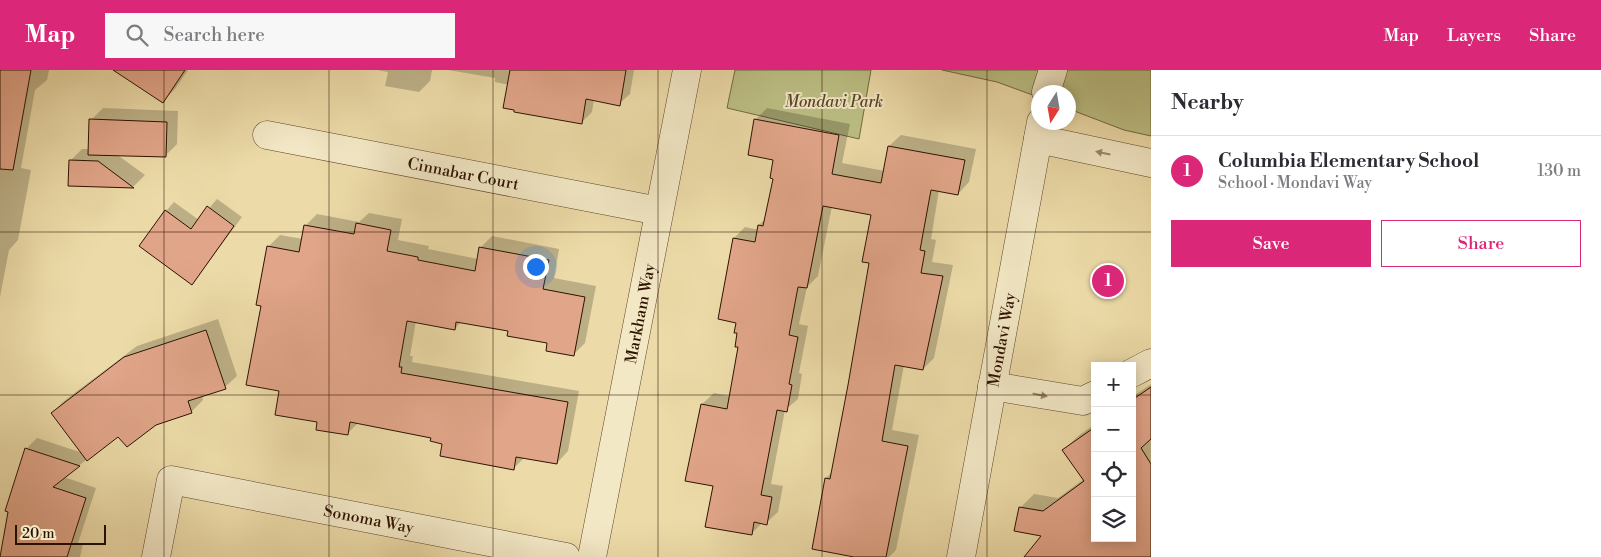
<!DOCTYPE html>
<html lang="en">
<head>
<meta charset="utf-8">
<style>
  :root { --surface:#fff; --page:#f7f7f7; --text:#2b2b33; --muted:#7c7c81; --line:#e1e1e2; --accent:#db2777 }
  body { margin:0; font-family:"Libre Bodoni",serif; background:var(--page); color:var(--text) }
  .controls { position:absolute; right:15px; bottom:15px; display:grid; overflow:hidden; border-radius:0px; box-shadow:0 2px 12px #0003 }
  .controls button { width:45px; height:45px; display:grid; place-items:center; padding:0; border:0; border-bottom:1px solid var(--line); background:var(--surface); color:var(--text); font:25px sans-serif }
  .compass { position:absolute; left:1031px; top:15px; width:45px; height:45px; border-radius:50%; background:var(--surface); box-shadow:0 2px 12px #0003; rotate:191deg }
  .scale { position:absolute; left:15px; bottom:12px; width:91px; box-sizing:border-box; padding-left:5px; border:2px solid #2d1200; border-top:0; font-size:14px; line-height:18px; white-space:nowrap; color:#2d1200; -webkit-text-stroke:4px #f3e8c6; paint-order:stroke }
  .you { position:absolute; left:535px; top:196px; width:18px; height:18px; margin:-12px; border:4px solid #fff; border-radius:50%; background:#1a73e8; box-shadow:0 0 0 8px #1a73e833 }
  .badge { display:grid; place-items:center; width:32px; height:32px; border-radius:50%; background:var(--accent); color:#fff; font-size:16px; font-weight:700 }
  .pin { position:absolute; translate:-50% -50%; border:2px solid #fff; box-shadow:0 1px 5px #0006 }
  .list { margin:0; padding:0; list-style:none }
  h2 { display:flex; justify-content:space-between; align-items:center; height:65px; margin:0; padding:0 20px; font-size:21px }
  h2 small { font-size:16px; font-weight:400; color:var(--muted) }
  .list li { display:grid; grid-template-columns:32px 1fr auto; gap:15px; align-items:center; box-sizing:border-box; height:70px; padding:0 20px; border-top:1px solid var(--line) }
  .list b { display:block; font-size:19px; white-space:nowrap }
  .list p { margin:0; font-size:16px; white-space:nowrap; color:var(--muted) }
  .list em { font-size:16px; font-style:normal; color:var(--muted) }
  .actions { display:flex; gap:10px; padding:15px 20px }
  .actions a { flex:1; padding:11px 0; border:1px solid var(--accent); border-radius:0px; text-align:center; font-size:18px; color:var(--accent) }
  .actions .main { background:var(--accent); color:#fff }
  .icon { flex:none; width:28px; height:28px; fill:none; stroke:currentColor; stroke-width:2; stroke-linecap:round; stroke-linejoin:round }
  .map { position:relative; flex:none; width:1151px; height:487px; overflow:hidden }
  header { display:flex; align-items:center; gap:30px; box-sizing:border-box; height:70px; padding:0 25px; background:var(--accent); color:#fff }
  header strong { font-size:24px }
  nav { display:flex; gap:28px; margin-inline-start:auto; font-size:18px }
  .search { width:350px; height:45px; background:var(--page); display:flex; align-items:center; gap:12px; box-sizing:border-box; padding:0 18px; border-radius:0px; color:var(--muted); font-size:19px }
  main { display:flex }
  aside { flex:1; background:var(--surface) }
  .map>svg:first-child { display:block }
</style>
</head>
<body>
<header>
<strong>Map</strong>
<div class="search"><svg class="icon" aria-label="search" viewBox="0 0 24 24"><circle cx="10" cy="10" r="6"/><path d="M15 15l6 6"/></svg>Search here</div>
<nav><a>Map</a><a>Layers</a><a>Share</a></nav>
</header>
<main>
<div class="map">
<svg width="1151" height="487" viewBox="0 0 1151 487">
  <rect width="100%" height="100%" fill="#ecdba8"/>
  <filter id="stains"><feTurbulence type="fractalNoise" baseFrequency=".004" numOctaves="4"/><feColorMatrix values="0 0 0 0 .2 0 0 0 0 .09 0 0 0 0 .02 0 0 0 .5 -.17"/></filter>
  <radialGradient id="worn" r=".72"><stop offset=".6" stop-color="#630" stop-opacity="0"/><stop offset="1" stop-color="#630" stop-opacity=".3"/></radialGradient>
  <g fill="#bcbf84" stroke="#746842">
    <path d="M735,0h136l-12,69 -132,-31z"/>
    <path d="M942,0h209v66l-27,-6 -55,-21 -1,-17h-30v5l-41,-15z"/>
  </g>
  <g fill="#0003">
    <path d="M0,0h49l-2,10 -12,10 -14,78 10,2 -13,70 -9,10 -9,47z"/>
    <path d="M130,0h58l-13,19 -12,12z"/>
    <path d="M377,0h55l-2,11 -11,11 -34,-6 3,-14z"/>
    <path d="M448,0h186l-4,24 -11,10 -25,-5 -2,13 -11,11 -72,-38 -14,-3v-4z"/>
    <path d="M103,38l75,3 -1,33 -12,12 -49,-2 29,21 -11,11 -65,-2 1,-23 12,-12h7l2,-29z"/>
    <path d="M767,38l83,16 -8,39 43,8 4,-25 12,-11 75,14 -7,33 -11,12 -19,-4 -8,49 5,1 -4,22 21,3 -19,93 -11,11 -19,-4 -12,65 27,5 -23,115 -7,7h-28l-48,-9 13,-70 7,-7 38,-209 1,-48 -40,-8 -14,70 -11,11 -8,37 9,2 -9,47 3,1 -4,25 -13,11 -14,74 12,2 -5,26 -12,11h-4l-11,11 -37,-49 -12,-81 12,-11 16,3 10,-50 -6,-108 11,-11 14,3v-5l7,-7 8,-40 1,-19 -20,-39z"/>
    <path d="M217,129l25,18 -42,57 -8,9 -26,-72 8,-9 25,18z"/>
    <path d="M369,143l33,6 -4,21 31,6 -1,3 50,10 2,-11 12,-12 67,13 -5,29 42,8 -11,57 -12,12 -24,-13 -39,-12 -48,-9 -7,8 -39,-8 -6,35h3l-1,6 167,29 -11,60 -11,12 -32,-6 -12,12 -81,-32 -73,-15 -12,12 -66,-44 -19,-85 6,-58 12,-12 23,4 2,-13 12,-12 42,8z"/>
    <path d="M218,249l19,57 -12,11 -23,8 1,5 -12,12 -72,23 -55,42 32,11 -18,55h5l-3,14h-80l26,-108 11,-11 46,15 -31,-40 12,-12 73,-55z"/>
    <path d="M1151,314v173h-125l18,-22 -24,-27 14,-14 24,4 26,-19 -20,-29 14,-14 17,-12v114h37v-141z"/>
  </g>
  <g fill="#e1a589" stroke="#2d1200">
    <path d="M0,0h31l-18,100 -13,-1z"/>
    <path d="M113,0h72l-22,33z"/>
    <path d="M510,0h116l-6,36 -34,-7 -4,25 -68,-12v-2l-11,-2z"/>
    <path d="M89,49l78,3 -1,35 -78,-2z"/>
    <path d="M754,49l85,16 -7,39 49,9 7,-37 77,14 -7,35 -27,-5 -11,60 5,1 -4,22 22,3 -20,94 -28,-5 -13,76 26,5 -22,111h-32l-42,-8 13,-71 5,1 18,-94 21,-122 -7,-1 9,-47 -48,-9 -16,82 -9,-1 -9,48 9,2 -9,47 3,1 -5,27 -10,-2 -16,85 11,2 -5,28 -13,-3 -2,13 -47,-8 8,-41 -28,-5 16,-77 26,5 11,-62h-3l2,-14h-3l2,-10 -18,-4 15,-81 22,4 3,-17 5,1 10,-47 -3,-1 3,-18 -25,-5z"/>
    <path d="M69,90l29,1 36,27 -66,-2z"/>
    <path d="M207,136l27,20 -42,59 -53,-39 26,-36 26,19z"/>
    <path d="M356,153l35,7 -4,21 31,6v3l57,11 4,-24 70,13 -6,29 42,8 -11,59 -28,-5 1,-8 -40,-7 1,-5 -52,-9 -1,8 -48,-9 -8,46h3l-1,6 167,29 -11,62 -41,-7 -2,13 -74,-14 2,-12 -12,-3 1,-3 -81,-16 -2,13 -32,-5 1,-8 -42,-7 4,-24 -33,-6 15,-79 -5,-1 11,-59 32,6 5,-27 50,9z"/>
    <path d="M206,260l20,59 -38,12 4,12 -36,12 -29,22 -9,-10 -31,24 -36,-48 73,-56z"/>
    <path d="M1151,317v52l-10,9 10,16v93h-127l17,-21 -27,-5 5,-24 24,4 41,-30 -22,-31 33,-23v111h37v-138z"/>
    <path d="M25,378l55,18 -27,21 33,11 -19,59h-67l8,-45 -3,-1z"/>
  </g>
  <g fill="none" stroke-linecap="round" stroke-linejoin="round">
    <defs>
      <g id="minor">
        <path d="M1046,22l7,-22"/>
        <path id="s1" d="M267,65l392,76"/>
        <path d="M1038,69l113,24"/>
        <path d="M1132,303l19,-10"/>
        <path d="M992,316l91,15 12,-6"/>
        <path id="s2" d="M156,487l15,-77 395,77"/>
        <path id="s3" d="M592,487l95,-487"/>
        <path id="s4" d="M961,487l80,-435"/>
      </g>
    </defs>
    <use href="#minor" stroke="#5d442a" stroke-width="29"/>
    <use href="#minor" stroke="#f3e8c6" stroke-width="28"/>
  </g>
  <defs><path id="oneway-solid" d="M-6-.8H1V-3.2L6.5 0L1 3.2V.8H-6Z" transform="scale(1.25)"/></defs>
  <g fill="#9a886d">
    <use href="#oneway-solid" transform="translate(1103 83) rotate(-168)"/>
    <use href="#oneway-solid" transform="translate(1040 325) rotate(11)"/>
  </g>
  <path fill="none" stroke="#2d1200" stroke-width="1" stroke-opacity="0.55" d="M164,0v487M329,0v487M493,0v487M658,0v487M822,0v487M987,0v487M0,162h1151M0,325h1095M1132,325h19"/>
  <g text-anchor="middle" stroke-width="4" stroke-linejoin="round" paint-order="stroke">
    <g font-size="16" font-style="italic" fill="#584628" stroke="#f3e8c6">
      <text x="834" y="37">Mondavi Park</text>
    </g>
    <g font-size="16" fill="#2d1200" stroke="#f3e8c6">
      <text dy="6" stroke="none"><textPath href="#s1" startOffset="200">Cinnabar Court</textPath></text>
      <text dy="6" stroke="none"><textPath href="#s3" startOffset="248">Markham Way</textPath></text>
      <text dy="6" stroke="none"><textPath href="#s4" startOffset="221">Mondavi Way</textPath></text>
      <text dy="6" stroke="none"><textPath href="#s2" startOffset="280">Sonoma Way</textPath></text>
    </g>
  </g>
  <rect width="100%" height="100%" filter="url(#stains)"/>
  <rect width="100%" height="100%" fill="url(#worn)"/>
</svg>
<div class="controls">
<button>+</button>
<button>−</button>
<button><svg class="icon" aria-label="locate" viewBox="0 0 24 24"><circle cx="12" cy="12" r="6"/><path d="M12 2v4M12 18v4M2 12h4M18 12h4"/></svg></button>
<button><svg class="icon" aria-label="layers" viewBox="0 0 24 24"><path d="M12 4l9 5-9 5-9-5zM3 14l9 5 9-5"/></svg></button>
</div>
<svg class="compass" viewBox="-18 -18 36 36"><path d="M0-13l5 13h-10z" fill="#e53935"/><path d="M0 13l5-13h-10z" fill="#7c7c81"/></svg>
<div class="scale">20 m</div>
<div class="you"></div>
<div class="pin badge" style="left:1108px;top:211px">1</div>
</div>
<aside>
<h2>Nearby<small></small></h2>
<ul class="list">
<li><span class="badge">1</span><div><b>Columbia Elementary School</b><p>School · Mondavi Way</p></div><em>130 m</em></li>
</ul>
<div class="actions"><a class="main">Save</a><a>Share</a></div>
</aside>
</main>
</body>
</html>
